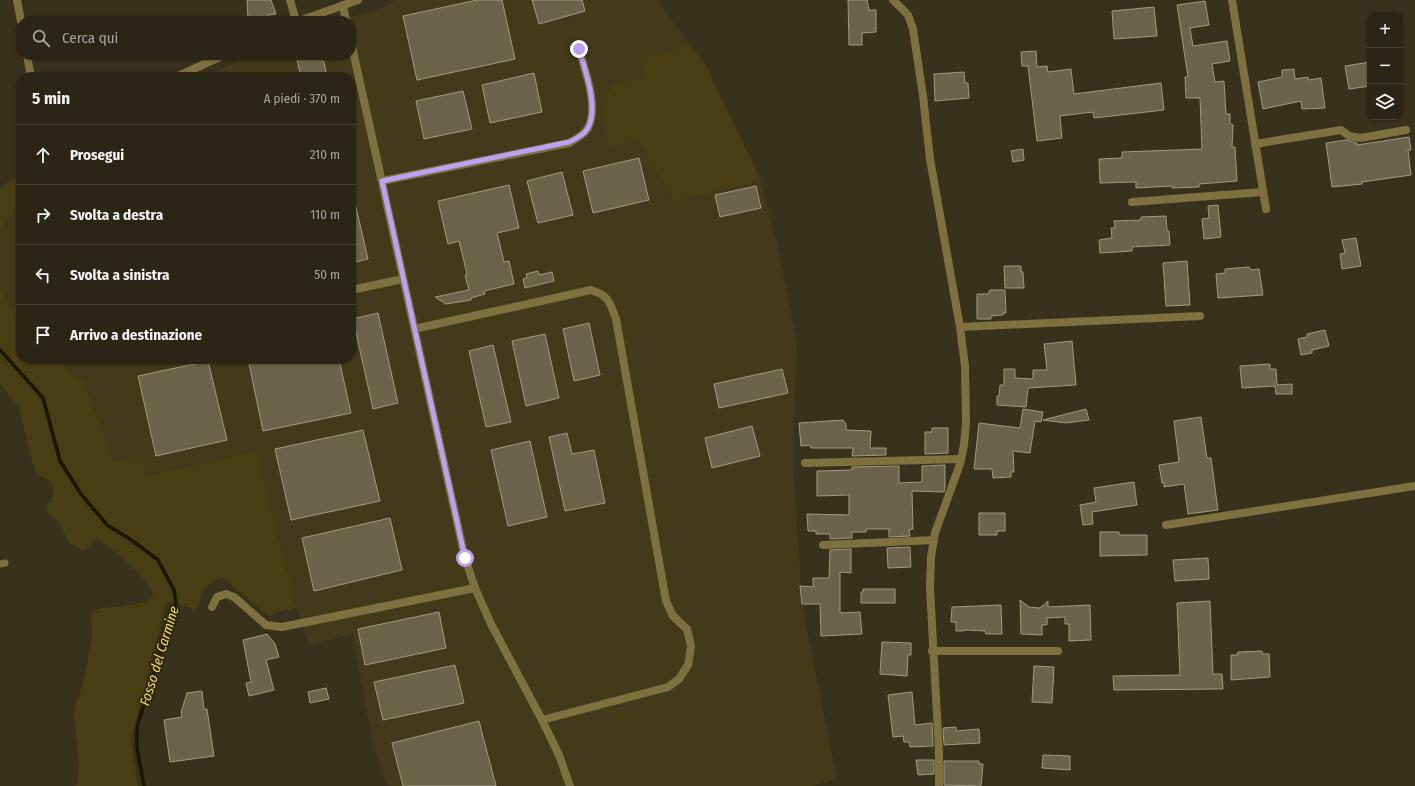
<!DOCTYPE html>
<html lang="it">
<head>
<meta charset="utf-8">
<style>
  :root { --surface:#2a2514; --page:#322d1d; --text:#f1f3f6; --muted:#a5a5a0; --line:#464234 }
  body { margin:0; font-family:"Fira Sans Condensed",sans-serif; background:var(--page); color:var(--text) }
  .controls { position:absolute; right:12px; top:12px; display:grid; overflow:hidden; border-radius:8px; box-shadow:0 1px 3px #0004 }
  .controls button { width:36px; height:36px; display:grid; place-items:center; padding:0; border:0; border-bottom:1px solid var(--line); background:var(--surface); color:var(--text); font:20px sans-serif }
  .stop { position:absolute; width:12px; height:12px; margin:-9px; border:3px solid #bca0f2; border-radius:50%; background:#fff }
  .stop.end { background:#bca0f2; border-color:#fff; box-shadow:0 1px 4px #0008 }
  .list { margin:0; padding:0; list-style:none }
  h2 { display:flex; justify-content:space-between; align-items:center; height:52px; margin:0; padding:0 16px; font-size:17px }
  h2 small { font-size:13px; font-weight:400; color:var(--muted) }
  .list li { display:grid; grid-template-columns:26px 1fr auto; gap:12px; align-items:center; box-sizing:border-box; height:60px; padding:0 16px; border-top:1px solid var(--line) }
  .list b { display:block; font-size:15px; white-space:nowrap }
  .list em { font-size:13px; font-style:normal; color:var(--muted) }
  .icon { flex:none; width:22px; height:22px; fill:none; stroke:currentColor; stroke-width:2; stroke-linecap:round; stroke-linejoin:round }
  .map { position:relative; flex:none; width:1415px; height:786px; overflow:hidden }
  .search { position:absolute; background:var(--surface); box-shadow:0 1px 3px #0004; left:16px; top:16px; width:340px; height:44px; display:flex; align-items:center; gap:10px; box-sizing:border-box; padding:0 14px; border-radius:16px; color:var(--muted); font-size:15px }
  .panel { position:absolute; background:var(--surface); box-shadow:0 1px 3px #0004; left:16px; top:72px; width:340px; height:292px; border-radius:16px }
  .map>svg:first-child { display:block }
</style>
</head>
<body>
<div class="map">
<svg width="1415" height="786" viewBox="0 0 1415 786">
  <rect width="100%" height="100%" fill="#38311b"/>
  <g fill="#433a1c">
    <path d="M396,0h263l6,11 41,55 55,115 16,63 20,100 -4,116 9,144 35,175 -26,7h-423l-17,-51 -18,-101 -44,11 -12,-37 -41,-157 -111,25 -31,-14 -30,-80 -16,-12 -10,-11h293v-282h-147l47,-22h100v-34h-16l44,-11z"/>
    <path d="M21,201v121l-5,-5 -16,-31v-55z"/>
  </g>
  <g fill="#493d13">
    <path d="M691,45l15,21 55,115 -87,20 -35,-61 -30,6 -7,-38 10,-22 31,-8 -4,-19z"/>
    <path d="M21,173v28l-21,30v-43z"/>
    <path d="M0,286l16,31 5,5v37h37l10,11 16,12 30,80 27,-6 5,20 110,-25 41,157 -16,3 -13,5 -40,-34 -6,-4 -9,4 -10,7 -6,21 -30,-9 -36,140 7,45h-63l3,-4 1,-17 -5,-50 1,-10 8,-20 9,-48 -1,-24 3,-3 8,-2 17,-1 27,-5 7,-5c-1,-18 -38,-44 -52,-56l-4,-1 -4,2 -9,9 -15,-8 -10,-20 -11,-10 -2,-8 6,-3 1,-17c-5,-6 -7,-5 -13,-9 -4,-4 -6,-9 -8,-15l-13,-53 -19,-24z"/>
  </g>
  <g fill="none" stroke-linecap="round" stroke-linejoin="round">
    <path stroke="#1c1501" stroke-width="3.5" d="M0,350l43,48 17,63 21,33 26,31 26,16 25,19 16,30 2,13 -39,124v21l7,38"/>
  </g>
  <g fill="#6b644b" stroke="#a19a80">
    <path d="M247,0h24l5,14 -8,1 -1,3 -12,2v-3l-7,1z"/>
    <path d="M477,0h25l13,59 -98,21 -14,-64z"/>
    <path d="M532,0h50l3,11 -46,13z"/>
    <path d="M848,0h19l2,10h7v22l-14,1v12h-13z"/>
    <path d="M1205,1l4,24 -19,3 3,18 34,-5 3,20 -18,3 3,18 9,-1 2,33h4v9l3,2 -1,22h3l2,34 -38,3v3l-27,1v-2l-36,2v-6l-36,1 -1,-24 23,-1v-6l80,-3 -2,-51h-14l-1,-21h3l-11,-72z"/>
    <path d="M1154,7l3,29 -43,3 -2,-28z"/>
    <path d="M1036,51l1,16 10,-1 1,6 23,-3 3,25 87,-11 3,27 -70,8 -1,-6 -33,4 2,22 -25,3 -9,-75h-6l-1,-14z"/>
    <path d="M296,55h20l8,7 3,15h-26z"/>
    <path d="M1370,62v24l-21,3 -4,-23z"/>
    <path d="M1294,69l1,10 13,-2v3l13,-2 4,30 -23,1 -1,-8 -38,8 -5,-27 24,-5v-7z"/>
    <path d="M964,72l1,11h3l1,15 -34,3 -1,-27z"/>
    <path d="M534,73l8,39 -52,11 -8,-38z"/>
    <path d="M463,91l9,38 -48,10 -8,-38z"/>
    <path d="M1409,137l2,13h-3l3,25 -49,7v2l-30,3 -6,-44 20,-3 11,3v2z"/>
    <path d="M1023,149l1,11 -11,2 -2,-11z"/>
    <path d="M639,158l10,42 -56,13 -10,-42z"/>
    <path d="M562,172l11,43 -35,8 -11,-42z"/>
    <path d="M509,185l10,43 -22,5 7,29 5,-1 5,23 -30,7 1,3 -14,4v2l-25,4 -11,-7 34,-7 -4,-15 2,-1 -8,-33 -11,3 -10,-43z"/>
    <path d="M756,186l5,22 -41,9 -5,-22z"/>
    <path d="M351,203h4l13,56 -17,4z"/>
    <path d="M1218,205l3,32 -17,2 -2,-20 7,-1 -1,-12z"/>
    <path d="M1166,216l1,15h2l1,14 -38,2v4l-32,2 -1,-13 13,-2 -1,-10h4l-1,-7 27,-1v-3z"/>
    <path d="M1356,238l5,28 -19,3 -2,-15 5,-1 -3,-13z"/>
    <path d="M1187,261l3,44 -24,1 -3,-43z"/>
    <path d="M1004,266h17v6h2l1,16h-19z"/>
    <path d="M1249,267l2,3 8,-1 4,26 -45,3 -2,-24 9,-1v-4z"/>
    <path d="M538,271l1,4 13,-3 2,9 -29,7 -2,-9 4,-1 -1,-4z"/>
    <path d="M990,290h15l1,23h-3v2l-12,1v3h-14v-25h11z"/>
    <path d="M378,313l20,90 -25,6 -20,-90z"/>
    <path d="M589,323l11,52 -26,6 -11,-52z"/>
    <path d="M1325,330l4,16 -17,4v3l-11,2 -3,-16 9,-2v-3z"/>
    <path d="M545,334l14,64 -33,8 -14,-65z"/>
    <path d="M1072,341l4,44 -48,3 -2,19 -29,-2v-9h2l1,-11h4v-16h11v9l18,1v-9h14l-3,-26z"/>
    <path d="M493,345l18,77 -25,5 -17,-76z"/>
    <path d="M248,359h91l12,54 -88,18z"/>
    <path d="M208,361l19,79 -71,16 -18,-80z"/>
    <path d="M1270,364v5h6l1,16 15,-1v10h-16l-1,-8 -33,2 -2,-22z"/>
    <path d="M782,369l6,24 -69,15 -5,-24z"/>
    <path d="M1023,409l20,3 -2,10 -6,-1 -5,32 -17,-2 1,21h-3v5l-18,1 -1,-9h-18l5,-46 41,5z"/>
    <path d="M1086,409l3,11 -23,3 -23,-3z"/>
    <path d="M1201,417l6,41h4l7,52 -30,4 -4,-30 -20,3v-5l-2,1 -3,-18 20,-3 -5,-41z"/>
    <path d="M843,420l3,4v6l25,1 -1,17h16v7l-34,1 1,-8h-42l-1,-3 -9,1 -2,-23z"/>
    <path d="M752,426l8,30 -48,12 -7,-30z"/>
    <path d="M932,428h16v25l-23,1v-22h7z"/>
    <path d="M363,430l17,71 -89,19 -16,-71z"/>
    <path d="M567,433l5,21 22,-4 11,53 -40,8 -16,-74z"/>
    <path d="M530,441l17,76 -39,9 -17,-76z"/>
    <path d="M945,465v23l-1,4 -32,-1 1,38 -4,1 1,6 -21,1v-8h-23v3h-14v6l-22,1v-5h-14v-3h-8l-1,-17 42,1v-20l-32,1v-25l35,-1v-3l47,-1v17l23,-1v-16z"/>
    <path d="M1134,482l3,23 -45,7 1,12 -10,1 -3,-20 16,-3 -2,-14z"/>
    <path d="M979,513h26v18h-8v4h-18z"/>
    <path d="M390,518l12,52 -88,21 -12,-53z"/>
    <path d="M1100,532h19v3h28v20l-47,1z"/>
    <path d="M910,547l1,20 -23,1 -1,-20z"/>
    <path d="M851,549v24l-11,-1v41l20,-1 2,22 -41,2 -1,-32h-18l-2,-18 13,1v-9h16l1,-28z"/>
    <path d="M1208,558l1,21 -34,2 -2,-21z"/>
    <path d="M863,589h32v14h-34v-11h2z"/>
    <path d="M1020,600l9,7 11,1 8,-7v6l42,-2 1,35 -22,1v-17h-4v-7l-18,1v7h-5v10l-21,-1z"/>
    <path d="M1210,601l3,73h9l1,15 -109,1 -1,-14 67,-1 -3,-72z"/>
    <path d="M1001,605l1,29h-16l-1,-3 -20,-1 -2,1h-7v-9h-5l1,-15z"/>
    <path d="M439,612l7,36 -81,17 -7,-36z"/>
    <path d="M267,634l8,10 4,13 -13,3 8,30 -25,6 -3,-13 5,-1 -8,-42z"/>
    <path d="M882,642l29,1v12h-3l-1,21 -27,-2z"/>
    <path d="M1262,651v3h7l1,23 -39,3v-25h6l1,-3z"/>
    <path d="M455,665l9,38 -81,17 -9,-38z"/>
    <path d="M1034,666l20,1 -2,36 -20,-1z"/>
    <path d="M326,688l3,11 -19,4 -2,-11z"/>
    <path d="M202,691l2,18h3l7,47 -44,6 -6,-42 18,-3 -1,-5 6,-19z"/>
    <path d="M912,692l3,33 17,-2 1,23 -23,1 -1,-5h-5l-1,-6 -10,1 -5,-42z"/>
    <path d="M479,721l17,65h-93l-11,-43z"/>
    <path d="M956,727v4l23,-2 1,14 -36,2 -1,-17z"/>
    <path d="M1043,755l27,1v14l-28,-2z"/>
    <path d="M916,760h18v14l-16,1z"/>
    <path d="M944,761h35v3h4l-2,22 -37,-1z"/>
  </g>
  <g fill="none" stroke-linecap="round" stroke-linejoin="round">
    <path stroke="#7f703f" stroke-width="7" d="M0,564l5,-1"/>
    <g stroke="#7f703f" stroke-width="8">
      <path d="M17,0l4,21"/>
      <path d="M290,0l6,21"/>
      <path d="M893,0l15,15 5,14 10,67 7,63 30,168 5,39 1,56 -2,23 -4,19 -25,69 -4,24 -1,31 9,164v34"/>
      <path d="M1232,0l34,209"/>
      <path d="M343,5l3,16"/>
      <path d="M299,21l59,-21"/>
      <path d="M351,42l114,516 10,30 16,36 51,96 126,-33 11,-8 9,-14 3,-19 -4,-17 -14,-13 -7,-15 -50,-282c-6,-17 -8,-24 -25,-29l-177,39"/>
      <path d="M27,55l4,22"/>
      <path d="M176,77l48,-22"/>
      <path d="M1255,144l86,-14 8,6 12,2 45,-8"/>
      <path d="M382,181l187,-38c7,-4 15,-8 19,-15 11,-22 -3,-57 -9,-79"/>
      <path d="M1132,202l131,-10"/>
      <path d="M351,290l52,-11"/>
      <path d="M960,327l240,-11"/>
      <path d="M805,463l156,-4"/>
      <path d="M1166,525l249,-39"/>
      <path d="M823,545l111,-5"/>
      <path d="M212,607l5,-10 9,-3 8,3 32,28 16,2 193,-39"/>
      <path d="M932,651h126"/>
      <path d="M542,720l17,35 11,31"/>
    </g>
  </g>
  <g fill="none" stroke-linecap="round" stroke-linejoin="round">
    <path stroke="#bca0f2" stroke-width="5" d="M465,558l-83,-377 187,-39c7,-3 15,-7 19,-14 11,-22 -3,-57 -9,-79"/>
  </g>
  <g text-anchor="middle" stroke-width="4" stroke-linejoin="round" paint-order="stroke">
    <g font-size="14" font-style="italic" fill="#f4d670" stroke="#2e2711">
      <text transform="translate(159 656) rotate(-73)" y="5">Fosso del Carmine</text>
    </g>
  </g>
</svg>
<div class="controls">
<button>+</button>
<button>−</button>
<button><svg class="icon" aria-label="layers" viewBox="0 0 24 24"><path d="M12 4l9 5-9 5-9-5zM3 14l9 5 9-5"/></svg></button>
</div>
<div class="stop" style="left:465px;top:558px"></div>
<div class="stop end" style="left:579px;top:49px"></div>
<div class="search"><svg class="icon" aria-label="search" viewBox="0 0 24 24"><circle cx="10" cy="10" r="6"/><path d="M15 15l6 6"/></svg>Cerca qui</div>
<section class="panel">
<h2>5 min<small>A piedi · 370 m</small></h2>
<ul class="list">
<li><svg class="icon" aria-label="ahead" viewBox="0 0 24 24"><path d="M12 20V5M6 11l6-6 6 6"/></svg><div><b>Prosegui</b></div><em>210 m</em></li>
<li><svg class="icon" aria-label="right" viewBox="0 0 24 24"><path d="M7 20v-9h11M14 6l5 5-5 5"/></svg><div><b>Svolta a destra</b></div><em>110 m</em></li>
<li><svg class="icon" aria-label="left" viewBox="0 0 24 24"><path d="M17 20v-9H6M10 6l-5 5 5 5"/></svg><div><b>Svolta a sinistra</b></div><em>50 m</em></li>
<li><svg class="icon" aria-label="arrive" viewBox="0 0 24 24"><path d="M6 21V4h12l-3 4 3 4H6"/></svg><div><b>Arrivo a destinazione</b></div></li>
</ul>
</section>
</div>
</body>
</html>
